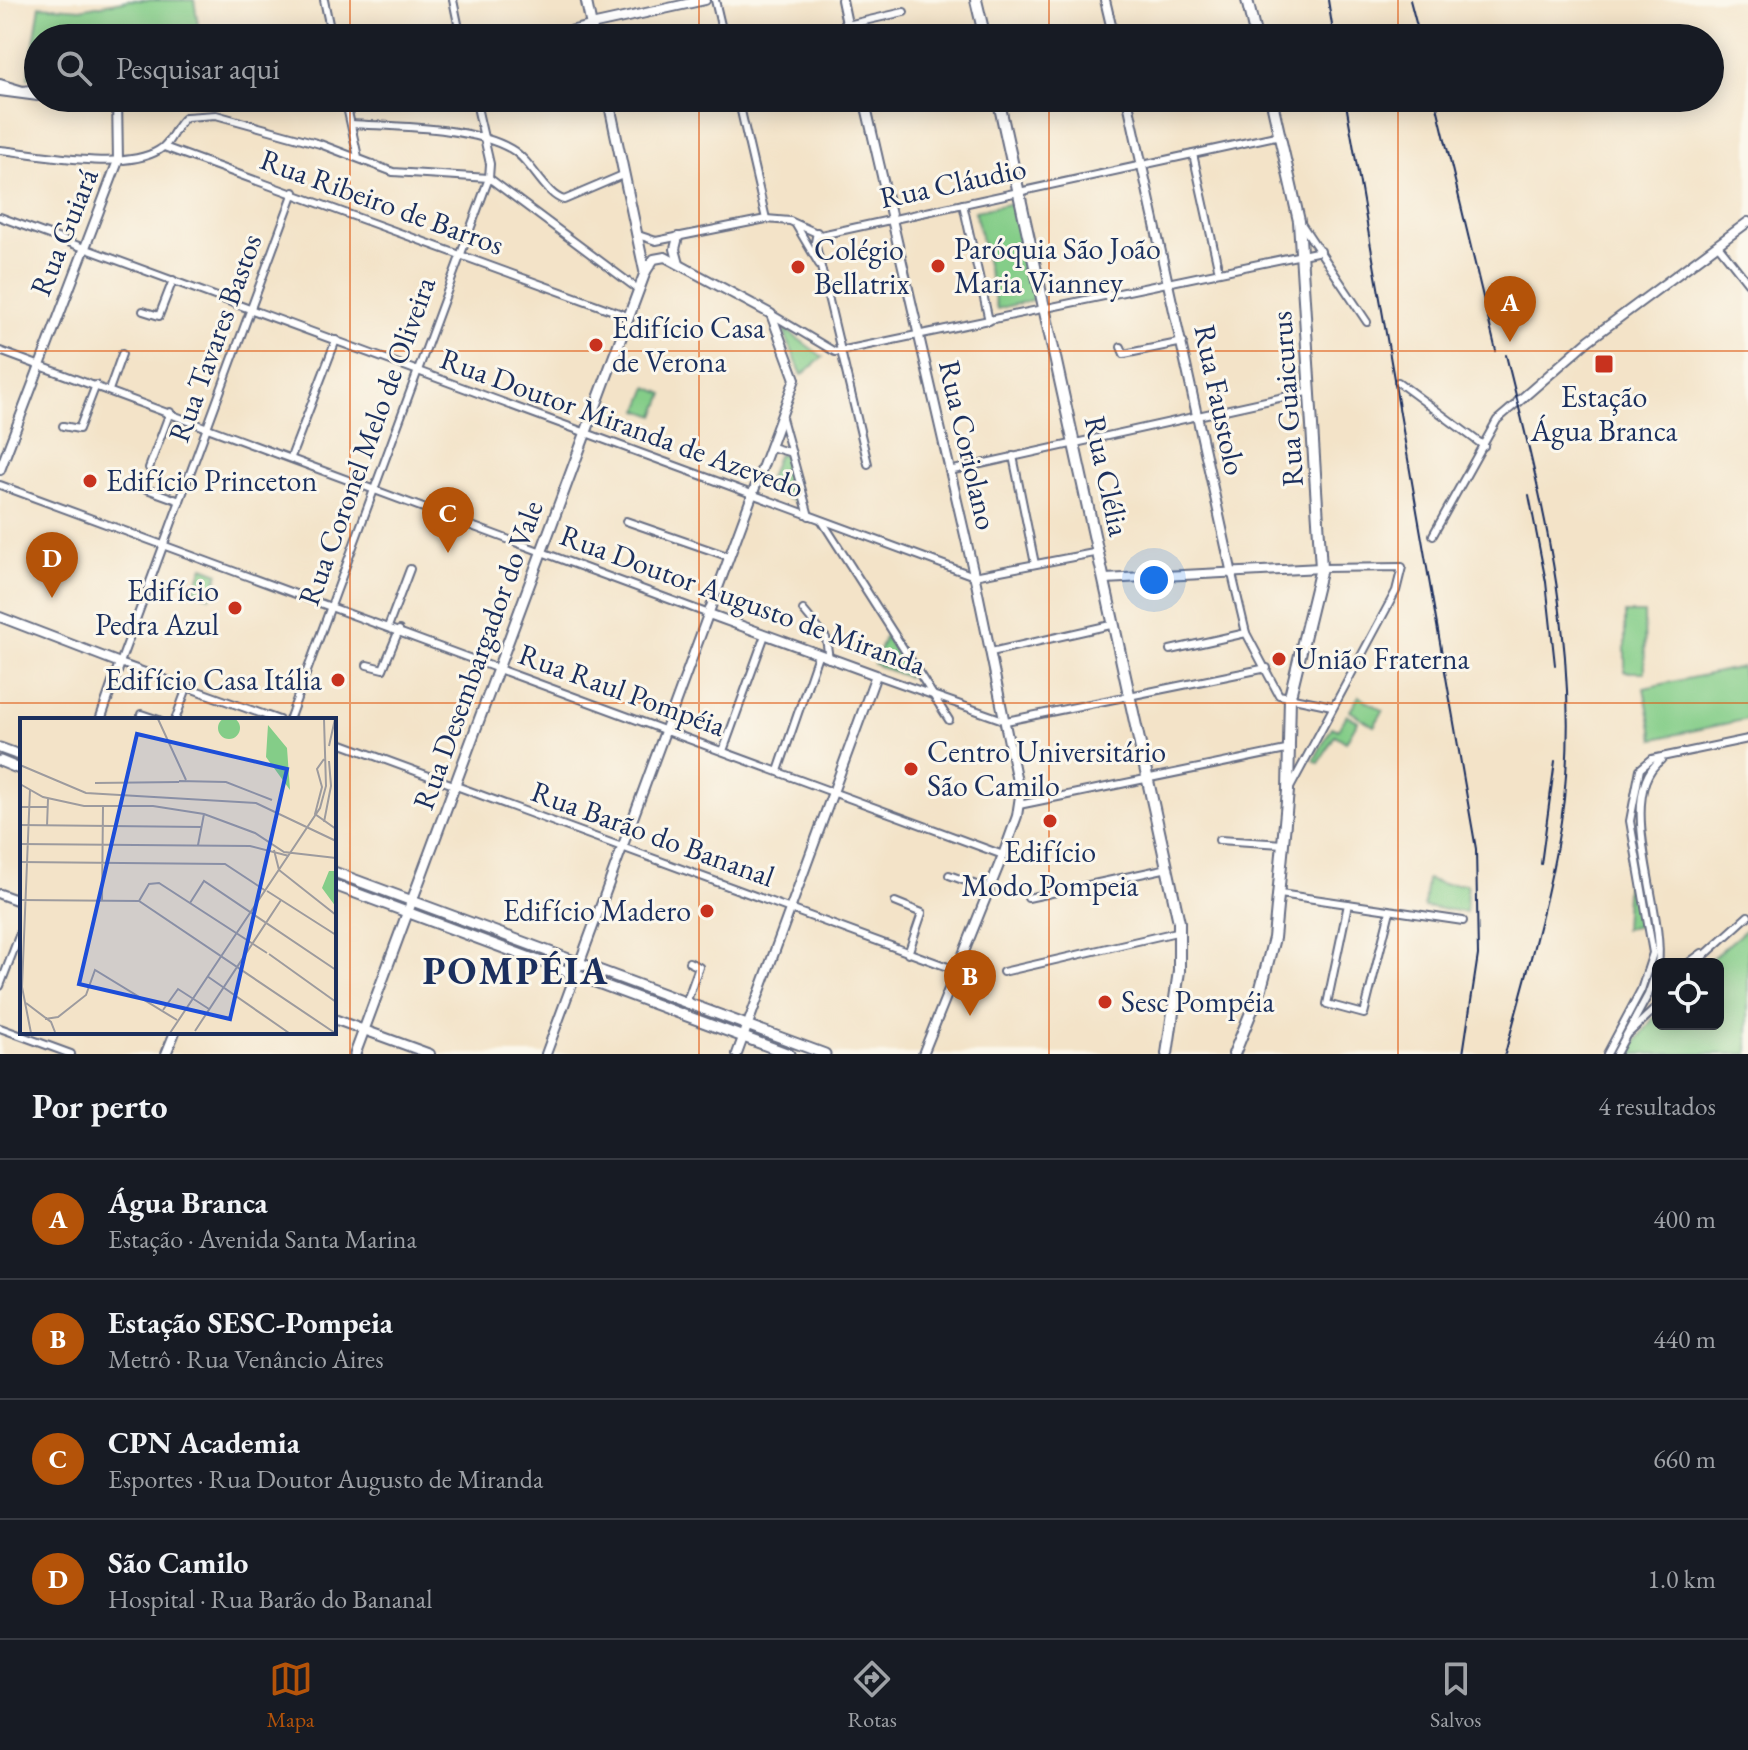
<!DOCTYPE html>
<html lang="pt">
<head>
<meta charset="utf-8">
<style>
  :root { --surface:#171b24; --page:#242831; --text:#f1f3f6; --muted:#9ea1a6; --line:#363941; --accent:#b45309 }
  body { margin:0; font-family:"EB Garamond",serif; background:var(--page); color:var(--text) }
  .controls { position:absolute; right:24px; bottom:24px; display:grid; overflow:hidden; border-radius:12px; box-shadow:0 4px 20px #0003 }
  .controls button { width:72px; height:72px; display:grid; place-items:center; padding:0; border:0; border-bottom:2px solid var(--line); background:var(--surface); color:var(--text); font:40px sans-serif }
  .you { position:absolute; left:1154px; top:580px; width:28px; height:28px; margin:-20px; border:6px solid #fff; border-radius:50%; background:#1a73e8; box-shadow:0 0 0 12px #1a73e833 }
  .badge { display:grid; place-items:center; width:52px; height:52px; border-radius:50%; background:var(--accent); color:#fff; font-size:26px; font-weight:700 }
  .pin { position:absolute; translate:-50% -66px; filter:drop-shadow(0 2px 4px #0008) }
  .pin::after { content:''; position:absolute; top:42px; width:28px; height:24px; background:inherit; clip-path:polygon(0 0,100% 0,50% 100%) }
  .list { margin:0; padding:0; list-style:none }
  h2 { display:flex; justify-content:space-between; align-items:center; height:104px; margin:0; padding:0 32px; font-size:34px }
  h2 small { font-size:26px; font-weight:400; color:var(--muted) }
  .list li { display:grid; grid-template-columns:52px 1fr auto; gap:24px; align-items:center; box-sizing:border-box; height:120px; padding:0 32px; border-top:2px solid var(--line) }
  .list b { display:block; font-size:30px; white-space:nowrap }
  .list p { margin:0; font-size:26px; white-space:nowrap; color:var(--muted) }
  .list em { font-size:26px; font-style:normal; color:var(--muted) }
  .icon { flex:none; width:44px; height:44px; fill:none; stroke:currentColor; stroke-width:2; stroke-linecap:round; stroke-linejoin:round }
  .map { position:relative; flex:none; width:1748px; height:1054px; overflow:hidden }
  .search { position:absolute; background:var(--surface); box-shadow:0 4px 20px #0003; left:24px; right:24px; top:24px; height:88px; display:flex; align-items:center; gap:20px; box-sizing:border-box; padding:0 28px; border-radius:44px; color:var(--muted); font-size:30px }
  .sheet { height:584px; background:var(--surface) }
  nav { display:flex; justify-content:space-around; align-items:center; box-sizing:border-box; height:112px; border-top:2px solid var(--line); background:var(--surface); font-size:22px; color:var(--muted) }
  nav a { display:grid; justify-items:center; gap:4px }
  nav .on { color:var(--accent) }
  .map>svg:first-child { display:block }
</style>
</head>
<body>
<div class="map">
<svg width="1748" height="1054" viewBox="0 0 1748 1054">
  <rect width="100%" height="100%" fill="#fbf7ec"/>
  <filter id="ink" filterUnits="userSpaceOnUse"><feTurbulence type="fractalNoise" baseFrequency=".0125" numOctaves="2"/><feDisplacementMap in="SourceGraphic" scale="16" xChannelSelector="R" yChannelSelector="G"/><feConvolveMatrix kernelMatrix="1 2 1 2 8 2 1 2 1" color-interpolation-filters="sRGB"/></filter>
  <filter id="wash" filterUnits="userSpaceOnUse"><feTurbulence type="fractalNoise" baseFrequency=".006" numOctaves="4" result="noise"/><feDisplacementMap in="SourceGraphic" scale="32" xChannelSelector="R" yChannelSelector="G"/><feGaussianBlur stdDeviation="1.8" result="paint"/><feColorMatrix in="noise" values="0 0 0 0 0 0 0 0 0 0 0 0 0 0 0 0 0 1.4 0 .05"/><feComposite in="paint" operator="in"/></filter>
  <g filter="url(#wash)">
    <rect width="100%" height="100%" fill="#f3e3c8"/>
    <g fill="#84cd88" stroke="#507e73" stroke-width="2">
      <path d="M129,0h65l5,31 -18,7h-143v40h-10l12,-72 40,3z"/>
      <path d="M1013,203l22,96 -38,10 -22,-98z"/>
      <path d="M782,327l41,30 -21,18z"/>
      <path d="M648,387l16,7 -9,22 -16,-6z"/>
      <path d="M783,453l16,46 -2,3 -32,-12 12,-35z"/>
      <path d="M203,567l16,6 -9,24 -16,-6z"/>
      <path d="M1625,613h19l1,59h-20z"/>
      <path d="M885,636l24,37 -2,4 -33,-13z"/>
      <path d="M1742,667l6,52 -94,20 -10,-51z"/>
      <path d="M1359,696l24,15 -9,15 -24,-15z"/>
      <path d="M1347,715l11,6 -12,21 -11,-7 -16,28 -5,-3 18,-33 6,3z"/>
      <path d="M1629,843l17,82 -22,4z"/>
      <path d="M1427,879l16,5h24l-1,28 -42,-5z"/>
      <path d="M1748,928v126h-121l31,-42v12h60v-60h-13z"/>
    </g>
  </g>
  <g filter="url(#ink)">
    <g fill="none" stroke-linecap="round" stroke-linejoin="round">
      <defs>
        <g id="minor">
          <path d="M324,0l8,38"/>
          <path d="M453,0l8,38"/>
          <path d="M715,0l9,38"/>
          <path d="M847,25l57,-13"/>
          <path d="M535,38l56,-13"/>
          <path d="M345,98l13,59"/>
          <path d="M738,98l28,121"/>
          <path d="M351,124c47,3 120,2 160,25 21,12 34,46 53,51l61,-26"/>
          <path d="M164,147l466,170"/>
          <path d="M0,150c42,4 124,22 159,0 13,-7 15,-24 27,-33l30,-2 104,29 73,28 96,6 150,112"/>
          <path d="M1193,154l26,118"/>
          <path d="M963,204l26,117"/>
          <path d="M0,217l974,359 125,-24"/>
          <path d="M796,225l23,39"/>
          <path d="M1302,225l65,97"/>
          <path d="M817,232l-2,10 53,222"/>
          <path d="M638,235l18,6 110,-22 24,2 31,14 459,-100"/>
          <path d="M1718,245l30,38"/>
          <path d="M143,311l16,5 14,-36"/>
          <path d="M771,314l64,38 486,-101"/>
          <path d="M1121,347l3,7 59,-12"/>
          <path d="M0,351l709,263"/>
          <path d="M1398,382l86,64"/>
          <path d="M109,390l13,-36"/>
          <path d="M782,418l27,98"/>
          <path d="M63,426l16,3 17,-44"/>
          <path d="M771,447l21,6"/>
          <path d="M1013,456l22,108"/>
          <path d="M291,457l45,-117"/>
          <path d="M149,468l21,-56"/>
          <path d="M949,471l362,-80"/>
          <path d="M0,485l1003,370"/>
          <path d="M144,488l36,13"/>
          <path d="M626,521l104,36"/>
          <path d="M822,521l127,199"/>
          <path d="M1433,535l64,-115 21,-18"/>
          <path d="M1232,574l14,59 33,62 53,11"/>
          <path d="M803,610l23,28 3,21"/>
          <path d="M388,627l22,-58"/>
          <path d="M1170,650l76,-17"/>
          <path d="M991,652l124,-28"/>
          <path d="M367,665l16,4 16,-39"/>
          <path d="M876,675l130,46 261,-53"/>
          <path d="M141,714l18,6"/>
          <path d="M175,720l13,-35"/>
          <path d="M279,720l-159,-57 174,-471"/>
          <path d="M289,720l200,-542 1,-14 -15,-66"/>
          <path d="M334,741l622,229"/>
          <path d="M723,751l42,-116"/>
          <path d="M778,771l40,-116"/>
          <path d="M1290,788l106,-197 6,-24 -81,1"/>
          <path d="M1019,805l272,-56"/>
          <path d="M1219,840l64,4"/>
          <path d="M949,875l41,15"/>
          <path d="M1280,894l183,27"/>
          <path d="M1028,898l140,-30"/>
          <path d="M895,902l27,11 -14,41"/>
          <path d="M1348,904l-21,100 37,10 26,-103"/>
          <path d="M1658,964c8,-51 -45,-170 3,-204"/>
          <path d="M1687,964l15,-11"/>
          <path d="M1695,964l53,-48"/>
          <path d="M1003,972l178,-41"/>
          <path d="M0,986l22,-58"/>
          <path d="M686,1003l13,-36 -10,-5"/>
          <path d="M0,1028l71,26"/>
          <path d="M1629,1033l29,-27"/>
          <path d="M1607,1054l34,-64 12,-37 -23,-132 10,-52 12,-10 96,-20"/>
          <path d="M1616,1054l32,-59 10,-29"/>
        </g>
        <g id="tertiary">
          <path d="M842,0l8,38"/>
          <path d="M1105,0l9,38"/>
          <path d="M591,25l114,-25"/>
          <path d="M0,84l23,7 15,-2"/>
          <path d="M0,91l38,5"/>
          <path d="M864,98l112,485 44,213 -3,20 -14,39 -80,199"/>
          <path d="M1127,98l105,476"/>
          <path d="M678,237l-3,12 4,15"/>
          <path d="M1518,402l71,-62 159,-118"/>
          <path d="M0,470l118,-309 -1,-63"/>
          <path d="M1105,579l216,-11"/>
          <path d="M709,614l167,61 -139,379"/>
          <path d="M0,617l120,46 -20,57"/>
          <path d="M0,894l22,8"/>
          <path d="M334,1019l96,35"/>
          <path d="M166,1054l9,-22"/>
          <path d="M546,1054l249,-675 -24,-65 -106,-57 -11,2 -9,14"/>
        </g>
        <g id="secondary">
          <path d="M586,0l8,38"/>
          <path d="M0,748l22,8"/>
          <path d="M0,761l22,9"/>
          <path d="M334,872l491,182"/>
          <path d="M334,885l455,169"/>
          <path d="M355,1054l290,-781 -37,-175"/>
        </g>
        <g id="primary">
          <path d="M976,0l9,38"/>
          <path d="M1247,0l9,38"/>
          <path d="M998,98l181,824v49l-12,83"/>
          <path d="M1234,1054l27,-66 13,-50 14,-147 2,-95 31,-128 -22,-347 -28,-123"/>
        </g>
      </defs>
      <use href="#minor" stroke="#676e83" stroke-width="10"/>
      <use href="#tertiary" stroke="#676e83" stroke-width="12"/>
      <use href="#secondary" stroke="#676e83" stroke-width="13"/>
      <use href="#primary" stroke="#676e83" stroke-width="14"/>
      <use href="#minor" stroke="#fff" stroke-width="6"/>
      <use href="#tertiary" stroke="#fff" stroke-width="8"/>
      <use href="#secondary" stroke="#fff" stroke-width="9"/>
      <use href="#primary" stroke="#fff" stroke-width="10"/>
      <g stroke="#1b2f5e" stroke-width="2">
        <path d="M1328,0l6,38"/>
        <path d="M1410,0l10,38"/>
        <path d="M1345,98l131,751 2,106 -15,99"/>
        <path d="M1435,98l61,253"/>
        <path d="M1529,495l17,87 9,83"/>
        <path d="M1541,864l14,-103"/>
        <path d="M1505,1054c22,-84 49,-169 59,-255 16,-156 -21,-294 -58,-444"/>
      </g>
    </g>
  </g>
  <path fill="none" stroke="#de5710" stroke-width="2" stroke-opacity="0.55" d="M350,0v38M699,0v38M1049,0v38M1398,0v38M350,98v956M699,98v956M1049,98v956M1398,98v956M0,351h1748M0,703h1748"/>
  <g fill="#c8321e" stroke="#fbf7ec" stroke-width="3">
    <circle cx="938" cy="266" r="8"/>
    <circle cx="798" cy="267" r="8"/>
    <circle cx="596" cy="345" r="8"/>
    <rect x="1594" y="354" width="20" height="20" rx="4"/>
    <circle cx="90" cy="481" r="8"/>
    <circle cx="235" cy="608" r="8"/>
    <circle cx="1279" cy="659" r="8"/>
    <circle cx="338" cy="680" r="8"/>
    <circle cx="911" cy="769" r="8"/>
    <circle cx="1050" cy="821" r="8"/>
    <circle cx="707" cy="911" r="8"/>
    <circle cx="1105" cy="1002" r="8"/>
  </g>
  <g text-anchor="middle" stroke-width="6" stroke-linejoin="round" paint-order="stroke">
    <g font-size="30" fill="#1b2f5e" stroke="#fbf7ec">
      <text transform="translate(953 183) rotate(-12)" y="10">Rua Cláudio</text>
      <text transform="translate(382 202) rotate(20)" y="10">Rua Ribeiro de Barros</text>
      <text transform="translate(64 232) rotate(-68)" y="10">Rua Guiará</text>
      <text transform="translate(215 338) rotate(-70)" y="10">Rua Tavares Bastos</text>
      <text transform="translate(1287 399) rotate(-94)" y="10">Rua Guaicurus</text>
      <text transform="translate(1220 400) rotate(78)" y="10">Rua Faustolo</text>
      <text transform="translate(622 423) rotate(20)" y="10">Rua Doutor Miranda de Azevedo</text>
      <text transform="translate(367 441) rotate(-70)" y="10">Rua Coronel Melo de Oliveira</text>
      <text transform="translate(968 445) rotate(77)" y="10">Rua Coriolano</text>
      <text transform="translate(1107 476) rotate(78)" y="10">Rua Clélia</text>
      <text transform="translate(743 600) rotate(20)" y="10">Rua Doutor Augusto de Miranda</text>
      <text transform="translate(478 655) rotate(-70)" y="10">Rua Desembargador do Vale</text>
      <text transform="translate(622 690) rotate(20)" y="10">Rua Raul Pompéia</text>
      <text transform="translate(653 834) rotate(20)" y="10">Rua Barão do Bananal</text>
    </g>
    <g font-size="30" fill="#1b2f5e" stroke="#fbf7ec" text-anchor="start">
      <text x="954" y="259">Paróquia São João<tspan x="954" dy="34">Maria Vianney</tspan></text>
      <text x="814" y="260">Colégio<tspan x="814" dy="34">Bellatrix</tspan></text>
      <text x="612" y="338">Edifício Casa<tspan x="612" dy="34">de Verona</tspan></text>
      <text x="1604" y="407" text-anchor="middle">Estação<tspan x="1604" dy="34">Água Branca</tspan></text>
      <text x="106" y="491">Edifício Princeton</text>
      <text x="219" y="601" text-anchor="end">Edifício<tspan x="219" dy="34">Pedra Azul</tspan></text>
      <text x="1295" y="669">União Fraterna</text>
      <text x="322" y="690" text-anchor="end">Edifício Casa Itália</text>
      <text x="927" y="762">Centro Universitário<tspan x="927" dy="34">São Camilo</tspan></text>
      <text x="1050" y="862" text-anchor="middle">Edifício<tspan x="1050" dy="34">Modo Pompeia</tspan></text>
      <text x="691" y="921" text-anchor="end">Edifício Madero</text>
      <text x="1121" y="1012">Sesc Pompéia</text>
    </g>
    <g font-size="38" font-weight="bold" letter-spacing="2" fill="#1b2f5e" stroke="#fbf7ec">
      <text x="516" y="984">POMPÉIA</text>
    </g>
  </g>
  <g transform="translate(20 718)">
    <rect width="316" height="316" fill="#f3e3c8"/>
    <path d="M198 10a11 11 0 1 1 22 0a11 11 0 1 1-22 0ZM248,7l19,23 3,42 -24,-33zM309,153h7v36l-14,-19z" fill="#84cd88"/>
    <path fill="none" stroke="#9d9b9e" stroke-width="2" d="M138,1l28,61M309,28l6,-27M304,41l-7,10 5,18 -7,27 21,15M0,47l66,28 170,10 80,38M159,63l47,1 46,18M75,65l84,-1M0,66l23,13 41,9h69l51,8 51,19 29,19 52,6M10,71l-8,198 9,46M0,89h27M304,104l7,-36 -2,-25M0,107l182,2M27,108l1,-27M0,126l230,2 39,10M178,127l6,-31M254,132l5,20 57,45M0,144l205,2 41,27M247,173l69,44M0,182l119,1 196,132M82,182l1,-94M119,183l10,-17 10,-1 108,70M170,185l14,-22 132,89M249,236l67,48M187,258l82,57M6,285l25,19 4,10M143,292l15,-21 31,20M25,301l13,-2 28,-22 9,-25 82,50M175,313l86,-131M150,315l150,-225 6,-22 -2,-67"/>
    <path fill="#1d4ed8" fill-opacity="0.15" stroke="#1d4ed8" stroke-width="4" d="M117,16l150,35 -57,250 -151,-35z"/>
    <rect width="316" height="316" fill="none" stroke="#1b2f5e" stroke-width="4"/>
  </g>
</svg>
<div class="controls">
<button><svg class="icon" aria-label="locate" viewBox="0 0 24 24"><circle cx="12" cy="12" r="6"/><path d="M12 2v4M12 18v4M2 12h4M18 12h4"/></svg></button>
</div>
<div class="you"></div>
<div class="pin badge" style="left:1510px;top:342px">A</div>
<div class="pin badge" style="left:970px;top:1016px">B</div>
<div class="pin badge" style="left:448px;top:553px">C</div>
<div class="pin badge" style="left:52px;top:598px">D</div>
<div class="search"><svg class="icon" aria-label="search" viewBox="0 0 24 24"><circle cx="10" cy="10" r="6"/><path d="M15 15l6 6"/></svg>Pesquisar aqui</div>
</div>
<section class="sheet">
<h2>Por perto<small>4 resultados</small></h2>
<ul class="list">
<li><span class="badge">A</span><div><b>Água Branca</b><p>Estação · Avenida Santa Marina</p></div><em>400 m</em></li>
<li><span class="badge">B</span><div><b>Estação SESC-Pompeia</b><p>Metrô · Rua Venâncio Aires</p></div><em>440 m</em></li>
<li><span class="badge">C</span><div><b>CPN Academia</b><p>Esportes · Rua Doutor Augusto de Miranda</p></div><em>660 m</em></li>
<li><span class="badge">D</span><div><b>São Camilo</b><p>Hospital · Rua Barão do Bananal</p></div><em>1.0 km</em></li>
</ul>
</section>
<nav>
<a class="on"><svg class="icon" aria-label="map" viewBox="0 0 24 24"><path d="M3 6l6-2 6 2 6-2v14l-6 2-6-2-6 2zM9 4v14M15 6v14"/></svg>Mapa</a>
<a><svg class="icon" aria-label="directions" viewBox="0 0 24 24"><path d="M12 3l9 9-9 9-9-9zM9 14v-3h6M13 9l2 2-2 2"/></svg>Rotas</a>
<a><svg class="icon" aria-label="saved" viewBox="0 0 24 24"><path d="M7 4h10v16l-5-4-5 4z"/></svg>Salvos</a>
</nav>
</body>
</html>
